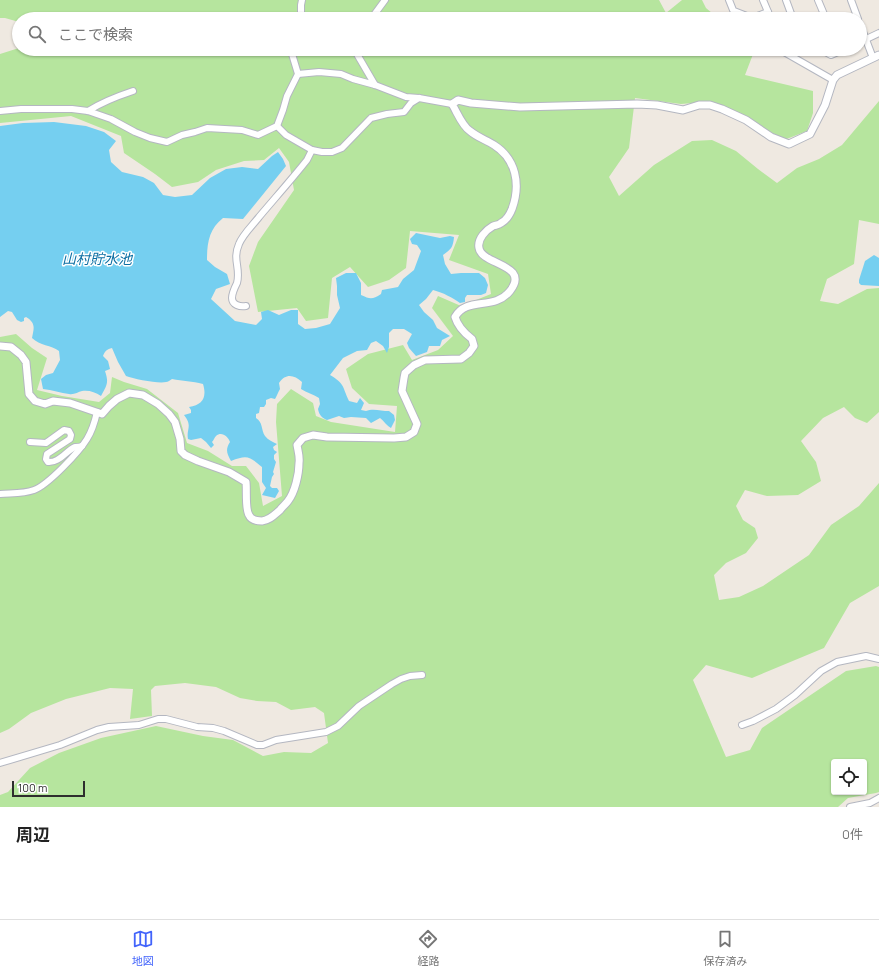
<!DOCTYPE html>
<html lang="ja">
<head>
<meta charset="utf-8">
<style>
  :root { --surface:#fff; --page:#f6f6f6; --text:#222; --muted:#767676; --line:#e0e0e0; --accent:#4264fb }
  body { margin:0; font-family:Manrope,"Noto Sans JP",sans-serif; background:var(--page); color:var(--text) }
  .controls { position:absolute; right:12px; bottom:12px; display:grid; overflow:hidden; border-radius:4px; box-shadow:0 1px 3px #0004 }
  .controls button { width:36px; height:36px; display:grid; place-items:center; padding:0; border:0; border-bottom:1px solid var(--line); background:var(--surface); color:var(--text); font:20px sans-serif }
  .scale { position:absolute; left:12px; bottom:10px; width:73px; box-sizing:border-box; padding-left:4px; border:2px solid #2e2e2e; border-top:0; font-size:11px; line-height:14px; white-space:nowrap; color:#2e2e2e; -webkit-text-stroke:3px #fff; paint-order:stroke }
  .list { margin:0; padding:0; list-style:none }
  h2 { display:flex; justify-content:space-between; align-items:center; height:52px; margin:0; padding:0 16px; font-size:17px }
  h2 small { font-size:13px; font-weight:400; color:var(--muted) }
  .icon { flex:none; width:22px; height:22px; fill:none; stroke:currentColor; stroke-width:2; stroke-linecap:round; stroke-linejoin:round }
  .map { position:relative; flex:none; width:879px; height:807px; overflow:hidden }
  .search { position:absolute; background:var(--surface); box-shadow:0 1px 3px #0004; left:12px; right:12px; top:12px; height:44px; display:flex; align-items:center; gap:10px; box-sizing:border-box; padding:0 14px; border-radius:22px; color:var(--muted); font-size:15px }
  .sheet { height:112px; background:var(--surface) }
  nav { display:flex; justify-content:space-around; align-items:center; box-sizing:border-box; height:56px; border-top:1px solid var(--line); background:var(--surface); font-size:11px; color:var(--muted) }
  nav a { display:grid; justify-items:center; gap:2px }
  nav .on { color:var(--accent) }
  .map>svg:first-child { display:block }
</style>
</head>
<body>
<div class="map">
<svg width="879" height="807" viewBox="0 0 879 807">
  <rect width="100%" height="100%" fill="#efe9e1"/>
  <g fill="#b6e59e" fill-rule="evenodd">
    <path d="M0,0h659l7,13 16,-13h20l4,8 13,11h-700v3l-14,-4h-5z"/>
    <path d="M19,48l736,1 -10,26 68,16v22l-6,18 -23,9 -39,-23 -40,-15 -24,2 -46,-6 -6,50 -20,29 10,19 35,-31 38,-24 20,-1 24,11 22,18 19,14 20,-15 22,-9 23,-14 37,-44v123l-20,-4 -5,44 -27,15 -7,22 18,3 29,-15 12,-1v124l-12,11 -12,-5 -11,-11 -21,11 -22,23 15,21 5,19 -23,14 -31,1 -22,-6 -9,16 7,14 12,8 3,10 -12,15 -20,10 -12,12 5,25 20,-3 24,-11 46,-31 22,-30 28,-19 20,-23v103l-29,17 -26,45 -72,30 -46,-13 -13,15 33,77 24,-7 12,-22 84,-57 30,-5 3,1v125l-3,1 -28,5 -10,9h-838v-12l8,-3 22,-24 29,-15 42,-15 55,-12 47,10 30,4 30,16 21,-4 27,1 17,-10 -4,-30 -9,-6 -24,3 -15,-8 -19,-1 -17,-3 -24,-11 -31,-4 -30,3 -4,4 1,26 -22,3 3,-30 -23,-1 -44,11 -35,14 -22,16 -9,4v-396l16,-3 16,14 15,10 -10,32 25,6 37,6 11,-9 2,-16 12,5 23,7 31,24 9,30 21,8 24,15h14l13,17 4,23 19,-10 -6,-74 1,-18 14,-15 22,14 3,13 15,6 64,10 2,-26 -28,-2 -17,-16 -6,-19 22,-15 35,-9 9,15 26,-10 15,-14 -21,-28 6,-12 23,10 30,-12 -3,-20 -39,-14 10,-25 -49,-4 -4,37 -17,12 -21,7 -18,-20 -18,11 -4,40 -22,3 -9,-13 -39,4 -9,-46 9,-24 36,-52 -5,-28 -10,-14 -15,12 -20,1 -28,9 -18,12 -26,5 -17,-13 -31,-21 -3,-17 -50,-20 -71,7v-69zM834,762h30v30h-30z"/>
  </g>
  <g fill="#75cff0">
    <path d="M54,122l32,4 18,6 12,9 -7,9 2,12 11,10 21,5 11,6 9,12 12,2 17,-2 18,-17 16,-9 16,-2 16,2 14,-13 6,-4 5,7 3,7 -43,53 -20,-1c-14,11 -16,25 -16,42l8,7 12,7 3,10 -14,5 -5,10 24,22 21,4 6,-6 -1,-7 7,-2 11,5 12,-5h7v14l7,5 11,-1 14,-4 10,-16 -3,-13v-9l-1,-8 10,-5h10l5,10v12c9,4 11,5 20,-1l1,-4 16,-3 5,-8 11,-9 7,-19 -4,-6 -5,-1 -2,-5 6,-6 24,5 10,-2 4,1c-1,11 -3,12 -11,18l2,9 6,10 10,-1h18l6,5 3,7 -2,8 -5,2h-14l-2,3v4l-5,1c-9,-6 -16,-10 -27,-13l-7,9 -7,6 5,7 9,8 4,8 13,8 -8,4 -2,6h-11l-2,6 -11,4 -7,-8 -2,-5 5,-9 -8,-5h-11l-4,4v14l-2,6 -4,-7 -7,-5 -5,2 -4,7 -10,1 -14,7 -13,17c15,9 12,11 19,26l8,2 3,-5 4,5 -3,7 5,1c7,-3 15,0 23,0l5,4 1,5 -4,8c-4,-2 -7,-7 -11,-10l-9,5 -5,-5 -15,-1 -7,1 -5,-2 -12,4c-5,-2 -8,-5 -9,-11l2,-5 -1,-6c-6,-4 -12,-5 -18,-9l1,-7c-8,-7 -16,-9 -23,1l1,6c-2,3 -3,7 -5,10l-4,-1 -5,2v4l-2,3h-4l-1,6 -3,1v4c7,4 5,12 9,18 3,4 8,6 12,8l-4,3 1,3 3,2 -3,3v4l2,3 -3,10 1,2 -2,3 -2,9 2,2h5l2,3 -4,7 -13,-3 4,-7 -4,-6v-15c-13,-11 -15,-12 -31,-6 -4,-8 -6,-11 -1,-19 -2,-5 -8,-11 -14,-6 -2,2 -2,4 -4,6l2,3 -3,3 -5,-6 -5,-4 -10,2 -3,-1c-2,-10 5,-13 -4,-24l7,-2v-3l-2,-3c14,-2 18,-10 14,-23 -11,-3 -20,-3 -31,-5 -2,1 -4,3 -6,3 -7,2 -32,-3 -40,-6l-8,-14 -6,-14c-5,1 -7,3 -9,8l5,5 2,8 -5,2c4,12 2,14 -4,25 -6,-4 -12,-6 -19,-5 -4,1 -8,4 -13,3 -8,-1 -17,-4 -26,-5l-2,-10 5,-4 7,-2 7,-13 -1,-9c-8,-6 -19,-5 -27,-13 2,-10 4,-15 -6,-21l-2,1v3l-3,1 -4,-2 -5,-8 -4,-1 -8,6v-191l23,-3z"/>
    <path d="M874,255l5,3v28l-18,-1 -2,-2v-3l6,-19z"/>
  </g>
  <g fill="none" stroke-linecap="round" stroke-linejoin="round">
    <defs>
      <g id="minor">
        <path d="M729,0l4,10 1,1 18,7 16,-6"/>
        <path d="M763,0l8,19"/>
        <path d="M786,0l7,19"/>
        <path d="M818,0l8,19"/>
        <path d="M851,0l7,19"/>
        <path d="M301,19v-14l1,-5"/>
        <path d="M371,19l14,-19"/>
        <path d="M860,24l13,34"/>
        <path d="M860,42l19,-9"/>
        <path d="M354,49l21,36"/>
        <path d="M783,49l1,3 49,28"/>
        <path d="M820,49l11,6 14,-6"/>
        <path d="M298,74l21,-2 22,2 12,5 22,6 31,12 13,1 33,6"/>
        <path d="M0,111l21,-2h51l16,2 23,8 24,13 15,6 17,4 15,-7 13,-3 12,-4 35,2 16,5 19,-9 6,-16 4,-14 11,-22 -6,-20 1,-5"/>
        <path d="M88,111c14,-9 30,-15 45,-20"/>
        <path d="M312,150l10,2h10l10,-4 29,-30 16,-4 17,-2 7,-9 8,-5"/>
        <path d="M246,306c-6,1 -14,-1 -14,-8 0,-5 3,-11 5,-15 4,-15 -5,-23 2,-39 4,-10 14,-19 20,-27 16,-19 33,-38 48,-57l5,-10 -26,-15 -9,-9"/>
        <path d="M30,442l16,1 18,-13 5,1 2,4 -1,4 -23,15 -1,5 2,3c11,1 18,-11 27,-15 2,0 5,0 7,-1"/>
        <path d="M0,494c11,-1 23,0 34,-4 14,-5 45,-38 53,-51 5,-8 8,-18 10,-27"/>
        <path d="M742,725l11,-4 23,-12 19,-14 26,-24 16,-9 29,-6 13,3"/>
        <path d="M0,763l60,-18 37,-15 12,-3 30,-2 19,-6h8l31,8 16,1 11,3 33,14h6l13,-5 50,-8 12,-6 21,-20 33,-22 9,-5 9,-3 12,-1"/>
        <path d="M850,807l20,-4 9,-5"/>
      </g>
      <path id="tertiary" d="M0,346l11,1 10,8 5,7 3,32 6,7 10,3 8,-3 17,2 32,11 7,-8 8,-7 12,-6 14,2 15,9 11,10 6,8 5,17 1,12 4,4 13,6 31,11 17,10c1,9 -1,27 3,33 2,5 8,6 13,6 8,-1 12,-6 18,-11 2,-3 6,-6 8,-9 7,-9 11,-27 11,-38 1,-6 -1,-12 -2,-18l6,-7 10,-3 14,2 67,1 12,-1 8,-5 3,-8 -15,-33 2,-13 1,-5 9,-8 11,-5 36,-1 8,-6 5,-7 -2,-7c-8,-6 -14,-12 -17,-22 12,-21 39,-6 55,-26 21,-27 -29,-26 -31,-43 -2,-9 7,-18 14,-22 3,-1 6,-1 8,-3 6,-3 9,-9 11,-14 9,-25 4,-50 -18,-64 -8,-5 -17,-8 -24,-14 -8,-5 -13,-19 -18,-27l6,-4 13,3 49,4 117,-3 20,1 26,5 16,-5h11l12,4 24,11 25,17 18,7 21,-10 15,-29 8,-25 4,-5 42,-20"/>
    </defs>
    <use href="#minor" stroke="#b4b7c1" stroke-width="8"/>
    <use href="#tertiary" stroke="#b4b7c1" stroke-width="9"/>
    <use href="#minor" stroke="#fff" stroke-width="6"/>
    <use href="#tertiary" stroke="#fff" stroke-width="7"/>
  </g>
  <g text-anchor="middle" stroke-width="3" stroke-linejoin="round" paint-order="stroke">
    <g font-size="14" font-style="italic" fill="#0d6fa3" stroke="#fff">
      <text x="97" y="264">山村貯水池</text>
    </g>
  </g>
</svg>
<div class="controls">
<button><svg class="icon" aria-label="locate" viewBox="0 0 24 24"><circle cx="12" cy="12" r="6"/><path d="M12 2v4M12 18v4M2 12h4M18 12h4"/></svg></button>
</div>
<div class="scale">100 m</div>
<div class="search"><svg class="icon" aria-label="search" viewBox="0 0 24 24"><circle cx="10" cy="10" r="6"/><path d="M15 15l6 6"/></svg>ここで検索</div>
</div>
<section class="sheet">
<h2>周辺<small>0件</small></h2>
<ul class="list">
</ul>
</section>
<nav>
<a class="on"><svg class="icon" aria-label="map" viewBox="0 0 24 24"><path d="M3 6l6-2 6 2 6-2v14l-6 2-6-2-6 2zM9 4v14M15 6v14"/></svg>地図</a>
<a><svg class="icon" aria-label="directions" viewBox="0 0 24 24"><path d="M12 3l9 9-9 9-9-9zM9 14v-3h6M13 9l2 2-2 2"/></svg>経路</a>
<a><svg class="icon" aria-label="saved" viewBox="0 0 24 24"><path d="M7 4h10v16l-5-4-5 4z"/></svg>保存済み</a>
</nav>
</body>
</html>
